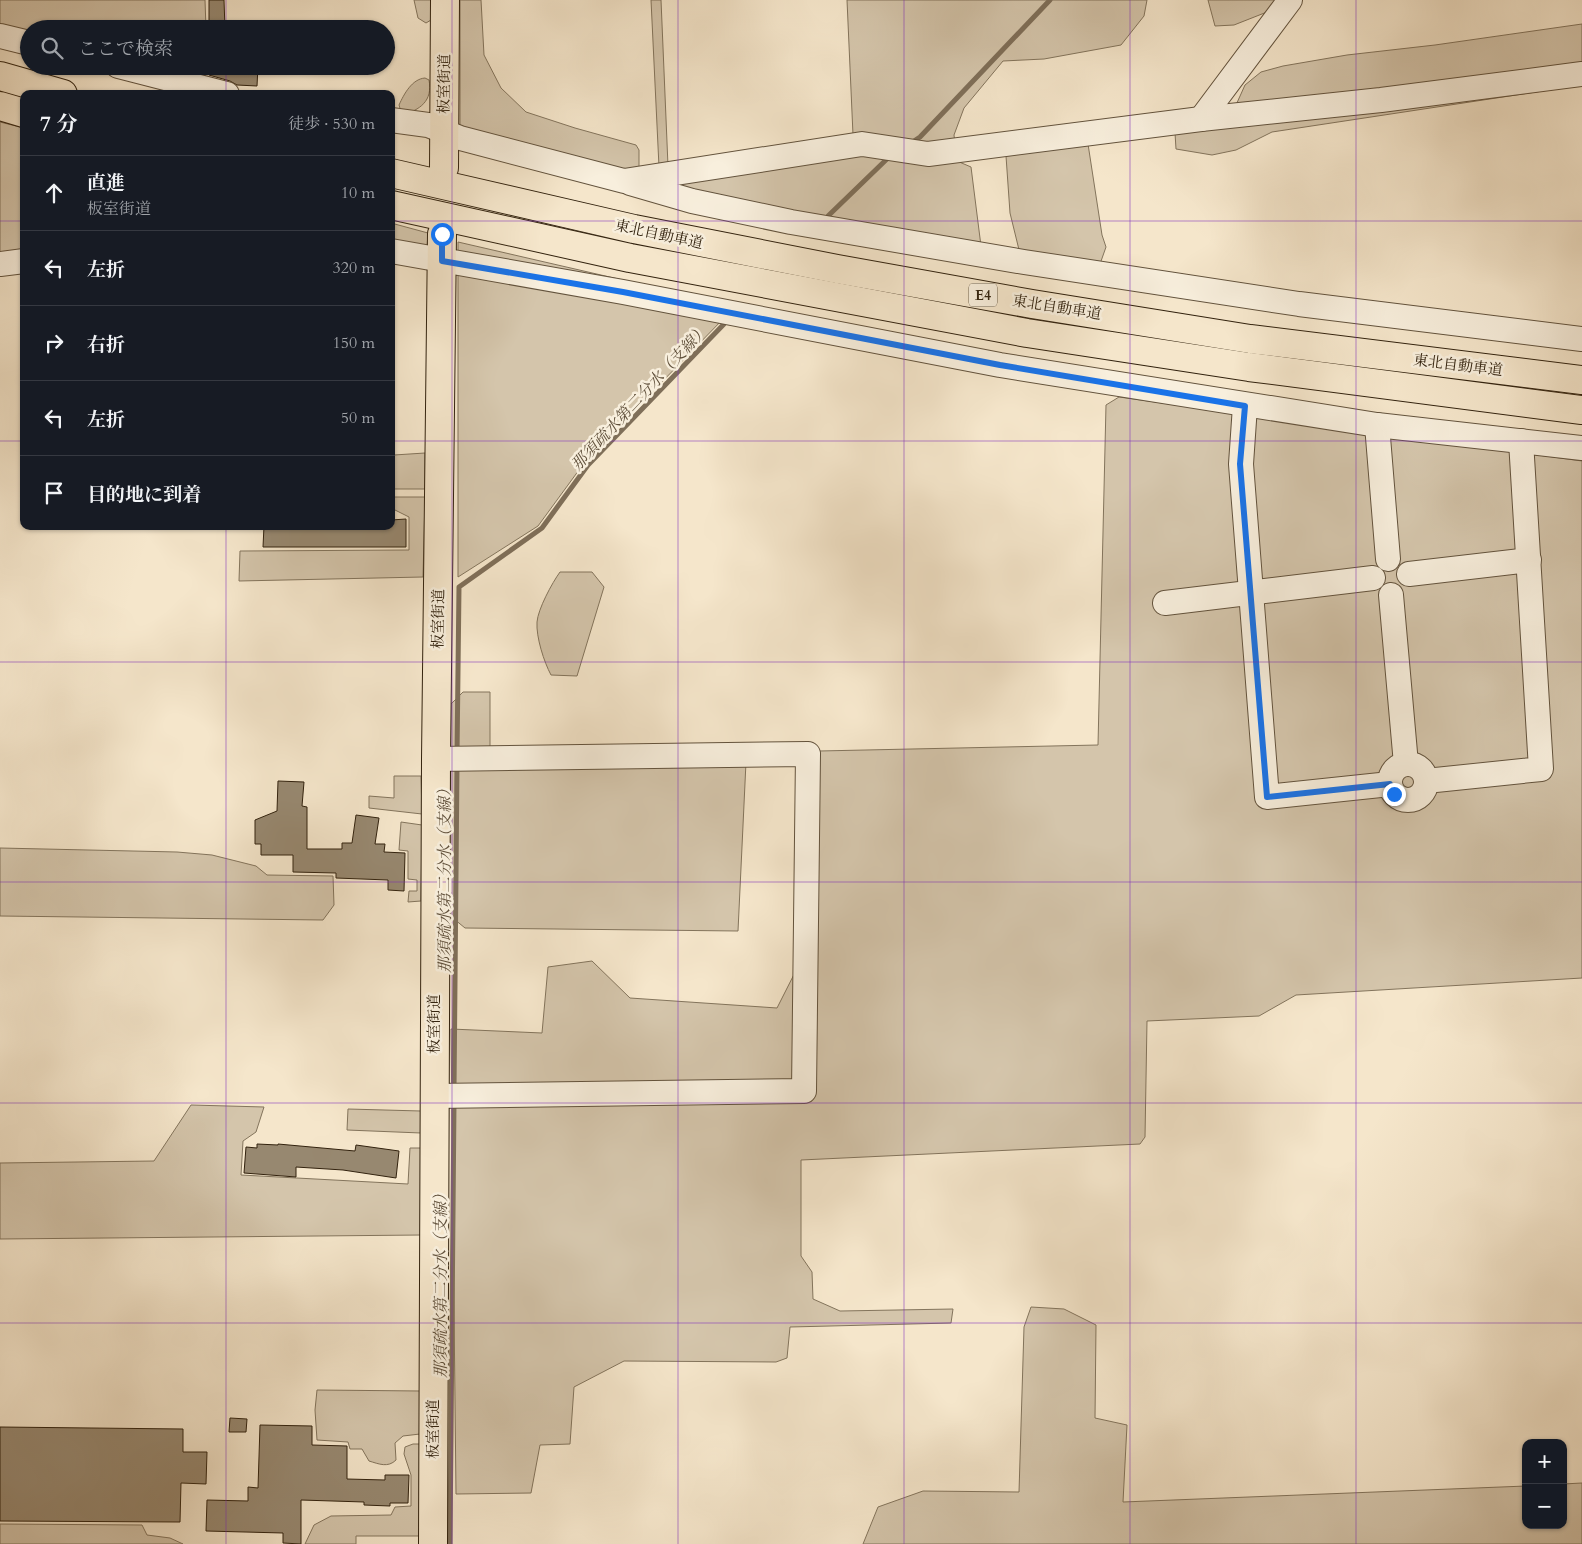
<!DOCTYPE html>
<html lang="ja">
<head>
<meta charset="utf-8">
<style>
  :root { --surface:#171b24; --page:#20242c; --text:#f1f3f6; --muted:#9ea1a6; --line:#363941 }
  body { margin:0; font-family:Cardo,"Noto Serif JP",serif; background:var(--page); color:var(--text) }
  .controls { position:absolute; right:15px; bottom:15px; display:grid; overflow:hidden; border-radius:10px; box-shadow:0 1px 4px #0004 }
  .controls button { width:45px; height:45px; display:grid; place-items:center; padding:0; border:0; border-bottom:1px solid var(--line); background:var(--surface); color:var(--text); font:25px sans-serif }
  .stop { position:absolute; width:15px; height:15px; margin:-11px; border:4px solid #1a73e8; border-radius:50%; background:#fff }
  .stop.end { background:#1a73e8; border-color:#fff; box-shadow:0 1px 5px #0008 }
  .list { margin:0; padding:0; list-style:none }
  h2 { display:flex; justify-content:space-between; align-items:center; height:65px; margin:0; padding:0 20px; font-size:21px }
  h2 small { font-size:16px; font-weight:400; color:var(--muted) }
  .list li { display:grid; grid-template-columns:32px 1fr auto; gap:15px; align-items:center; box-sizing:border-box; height:75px; padding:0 20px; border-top:1px solid var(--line) }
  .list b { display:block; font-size:19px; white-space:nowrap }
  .list p { margin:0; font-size:16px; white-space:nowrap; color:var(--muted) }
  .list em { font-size:16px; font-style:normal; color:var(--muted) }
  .icon { flex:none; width:28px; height:28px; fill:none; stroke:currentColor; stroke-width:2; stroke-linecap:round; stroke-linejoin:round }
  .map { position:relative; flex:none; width:1582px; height:1544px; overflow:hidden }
  .search { position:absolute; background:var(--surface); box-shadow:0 1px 4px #0004; left:20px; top:20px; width:375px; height:55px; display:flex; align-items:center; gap:12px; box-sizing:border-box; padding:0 18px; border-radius:28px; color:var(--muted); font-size:19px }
  .panel { position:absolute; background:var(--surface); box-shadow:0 1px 4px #0004; left:20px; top:90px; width:375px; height:440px; border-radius:10px }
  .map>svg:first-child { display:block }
</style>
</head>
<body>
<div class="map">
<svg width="1582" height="1544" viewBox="0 0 1582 1544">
  <rect width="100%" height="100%" fill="#f5e6cb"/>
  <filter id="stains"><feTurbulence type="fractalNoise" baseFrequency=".004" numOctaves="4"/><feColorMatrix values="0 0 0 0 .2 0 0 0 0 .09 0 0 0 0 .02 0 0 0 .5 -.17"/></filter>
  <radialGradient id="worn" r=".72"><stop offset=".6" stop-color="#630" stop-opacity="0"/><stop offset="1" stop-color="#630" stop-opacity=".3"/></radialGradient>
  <g fill="#d4c5ab" stroke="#83745c">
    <path d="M0,0h205l1,29h-177v15l-29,-8z"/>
    <path d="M414,0h18l-1,20 -5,3 -8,-5z"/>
    <path d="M460,0h21l3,55 17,33 25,24 49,16 61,17 3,5v20l-22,-1 -157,-43z"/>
    <path d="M651,0h10l7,166 -9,1z"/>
    <path d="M847,0h300l-3,16 -23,29 -77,14 -41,2 -39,47 -10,27 3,26 14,6 10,79 -190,-24 -122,-39 184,-48z"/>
    <path d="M1208,0h68l-9,12 -33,13 -19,1z"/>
    <path d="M1582,24v61l-310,47 -36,18 -24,5 -36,-6 -1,-16 61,-28 9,-20 16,-13 22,-6 64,-11 88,-10z"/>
    <path d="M134,66h71v16z"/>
    <path d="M425,78l4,2c4,21 -9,30 -27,35l-3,-10c5,-11 13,-26 26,-27z"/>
    <path d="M0,122l24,6v126l-24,3z"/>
    <path d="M1088,144l14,91 4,12 -6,17 -79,-6 -11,-45 -4,-57z"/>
    <path d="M391,223l37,10 -1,14 -36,-2z"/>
    <path d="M458,242l273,63 -6,12 -138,142 -49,67 -80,51z"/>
    <path d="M1119,397l463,64v517l-286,17 -37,21 -112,5 -2,116 -5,7 -339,16v96l11,16 1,27 27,12 113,-2 -2,14 -161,4 -3,31 -11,4 -152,-1 -50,26 -4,57 -30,1 -9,48 -75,1 -5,-465 91,4 6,-66 44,-6 38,37 147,10 40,-79 2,-178 279,-6 8,-340z"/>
    <path d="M425,453v36h-34v-19l3,-15z"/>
    <path d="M391,497h34l-2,80 -184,4 1,-30 169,-1v-33l-18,-9z"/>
    <path d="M560,572h32l12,15 -27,89 -26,-1c-7,-13 -15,-38 -14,-53 1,-13 15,-39 23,-50z"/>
    <path d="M463,692h27v73l256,-3 -8,169 -273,-3 -17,-14 3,-210z"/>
    <path d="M394,776h27l1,38 -53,-6v-12l25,2z"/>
    <path d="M401,822l21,3 -1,76 -13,1 1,-11h8v-11l-9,-1v-28l-9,-1z"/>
    <path d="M0,848l177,4 35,3 44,11 11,9 66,1 1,29 -11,15 -323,-4z"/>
    <path d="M191,1105l73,2 -8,25 -13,9 -2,34 167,9 2,-36h12v87l-422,4v-76l154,-2z"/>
    <path d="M348,1109l73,2v22l-74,-3z"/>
    <path d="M1031,1307l33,2 32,16 -1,93 32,7 -4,77 403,-16v39h37v-41l19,-1v61h-719l15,-37 45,-16 96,1 5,-165z"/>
    <path d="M317,1390l104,1 -1,43 -17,2 -8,7 1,17c-8,8 -17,4 -27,1l-7,-12h-12l-2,-7 -31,-2 -2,-30z"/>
    <path d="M413,1444h8v92h-65v8h-51l9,-19 17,-9 60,-1 4,-8 16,-1v-31l-7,-21 1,-7z"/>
    <path d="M0,1524l142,1 5,10 23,3 13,6h-183z"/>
  </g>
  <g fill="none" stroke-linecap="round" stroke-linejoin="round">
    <g stroke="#7f6f59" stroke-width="5">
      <path d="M911,143l9,-6 130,-137"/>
      <path d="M828,216l61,-59"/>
      <path d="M457,754l2,-167 83,-59 46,-63 136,-141"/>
      <path d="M454,1089l3,-324"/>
      <path d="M450,1544l4,-442"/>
    </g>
  </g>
  <g fill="#978870" stroke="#32220e">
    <path d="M209,0h15l1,29h-16z"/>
    <path d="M209,66h49l-1,20 -20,-1 -7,-4 -21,-6z"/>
    <path d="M406,519v28h-143l1,-21h127v-6z"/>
    <path d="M278,781l26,1 -2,24 5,1v42h35v-6h10l4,-28 23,3 -4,26h10l-1,8 21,1 -1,38 -16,-1v-10l-52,-2v-5l-43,-1v-17h-32v-11h-6v-24l22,-9z"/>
    <path d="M257,1144l21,1v-1l77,7 1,-6 43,6 -3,27 -53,-8 -47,-3v10l-52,-4 2,-26 11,1z"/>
    <path d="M230,1418l17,1 -1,13h-17z"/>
    <path d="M260,1425l52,1v19l35,1v33l38,1v-5h24l-1,28h-18v3l-26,-1v-3l-63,-2v44l-18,-1v-10l-77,-2 1,-31 41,1v-14l10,1z"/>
    <path d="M0,1427l183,2v23h24l-1,32 -25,-1 -1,39 -180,-1z"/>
  </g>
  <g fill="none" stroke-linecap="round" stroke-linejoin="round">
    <defs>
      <g id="minor">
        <path d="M0,36l29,7"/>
        <path d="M118,66l109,28"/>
        <path d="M1201,119l89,-119"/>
        <path d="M391,120l37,5 32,13 164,43 238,-37 66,10 273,-35 180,-19 201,-26"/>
        <path d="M630,183l62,18 99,21 233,40 275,42 283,35"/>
        <path d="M391,251l232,41 377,73 377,60 205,23"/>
        <path d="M0,264l24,-3"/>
        <path d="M1245,406l-4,58 26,333 123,-13"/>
        <path d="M1377,425l11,134"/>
        <path d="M1409,574l120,-14"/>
        <path d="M1391,595l15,169"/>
        <path d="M1165,603l208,-25"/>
        <circle cx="1408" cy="782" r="18"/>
        <path d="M1426,781l115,-12 -20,-328"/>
        <path d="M434,1096l370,-5 4,-337 -372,5"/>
      </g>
      <g id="major">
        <path d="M444,168l1,-168"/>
        <path d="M433,1544l3,-785 6,-525"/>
      </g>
      <g id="highway">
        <path d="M0,76l63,18"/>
        <path d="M0,106l24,7"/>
        <path d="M391,173l243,56 203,40 195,35 218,35 332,41"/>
        <path d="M391,205l239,53 397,75 222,34 333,43"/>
      </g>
    </defs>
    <use href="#minor" stroke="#63533d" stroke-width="26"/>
    <use href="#major" stroke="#32220e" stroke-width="30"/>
    <use href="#highway" stroke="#32220e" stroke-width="30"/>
    <use href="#minor" stroke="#f8efdd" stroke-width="24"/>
    <use href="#major" stroke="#f5e6cb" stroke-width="28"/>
    <use href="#highway" stroke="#f5e6cb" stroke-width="28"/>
  </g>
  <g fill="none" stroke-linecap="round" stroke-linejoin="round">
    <path stroke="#1a73e8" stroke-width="6" d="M442,234v27l181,31 377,73 245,41 -5,58 27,333 123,-13 4,10"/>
  </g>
  <path fill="none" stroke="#7b2cbf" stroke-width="1" stroke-opacity="0.55" d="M226,0v29M452,0v1544M678,0v1544M904,0v1544M1130,0v1544M1356,0v1544M226,66v28M0,221h24M391,221h1191M0,441h24M391,441h1191M226,526v1018M0,662h1582M0,882h1582M0,1103h1582M0,1323h1582"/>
  <g text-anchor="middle" stroke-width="5" stroke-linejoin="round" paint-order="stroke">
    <rect fill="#f8efdd" stroke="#6d604c" stroke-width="1" x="969" y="283.5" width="28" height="23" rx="4"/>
    <g font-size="14" font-weight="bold" fill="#32220e">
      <text x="983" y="300">E4</text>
    </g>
    <g font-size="15" fill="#32220e" stroke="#f8efdd">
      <text transform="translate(444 84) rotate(-89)" y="5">板室街道</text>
      <text transform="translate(659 234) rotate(12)" y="5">東北自動車道</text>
      <text transform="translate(1057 307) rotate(9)" y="5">東北自動車道</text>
      <text transform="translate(1458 365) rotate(7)" y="5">東北自動車道</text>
      <text transform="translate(438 619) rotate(-89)" y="5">板室街道</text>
      <text transform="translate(434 1024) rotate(-90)" y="5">板室街道</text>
      <text transform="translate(433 1429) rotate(-90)" y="5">板室街道</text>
    </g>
    <g font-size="16" font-style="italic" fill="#5f4f3a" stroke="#f8efdd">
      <text transform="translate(639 397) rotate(-47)" y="6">那須疏水第二分水（支線）</text>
      <text transform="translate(444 877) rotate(-90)" y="6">那須疏水第二分水（支線）</text>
      <text transform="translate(440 1282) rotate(-90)" y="6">那須疏水第二分水（支線）</text>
    </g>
  </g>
  <rect width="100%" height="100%" filter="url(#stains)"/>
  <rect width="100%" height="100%" fill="url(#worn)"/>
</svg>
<div class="controls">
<button>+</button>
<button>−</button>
</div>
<div class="stop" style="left:442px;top:234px"></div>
<div class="stop end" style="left:1394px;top:794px"></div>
<div class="search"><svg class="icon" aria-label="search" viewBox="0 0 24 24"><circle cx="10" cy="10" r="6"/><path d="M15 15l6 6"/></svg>ここで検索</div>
<section class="panel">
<h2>7 分<small>徒歩 · 530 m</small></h2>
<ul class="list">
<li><svg class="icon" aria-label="ahead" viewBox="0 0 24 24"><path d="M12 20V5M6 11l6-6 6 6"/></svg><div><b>直進</b><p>板室街道</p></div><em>10 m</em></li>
<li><svg class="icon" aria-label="left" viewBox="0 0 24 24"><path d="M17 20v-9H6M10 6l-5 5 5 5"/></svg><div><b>左折</b></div><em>320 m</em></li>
<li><svg class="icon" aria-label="right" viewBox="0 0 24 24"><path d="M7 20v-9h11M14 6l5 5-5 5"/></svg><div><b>右折</b></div><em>150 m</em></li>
<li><svg class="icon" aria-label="left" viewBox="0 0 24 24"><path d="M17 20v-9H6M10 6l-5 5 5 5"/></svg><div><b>左折</b></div><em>50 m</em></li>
<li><svg class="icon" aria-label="arrive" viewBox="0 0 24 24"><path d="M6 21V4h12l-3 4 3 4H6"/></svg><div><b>目的地に到着</b></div></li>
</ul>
</section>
</div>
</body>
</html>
